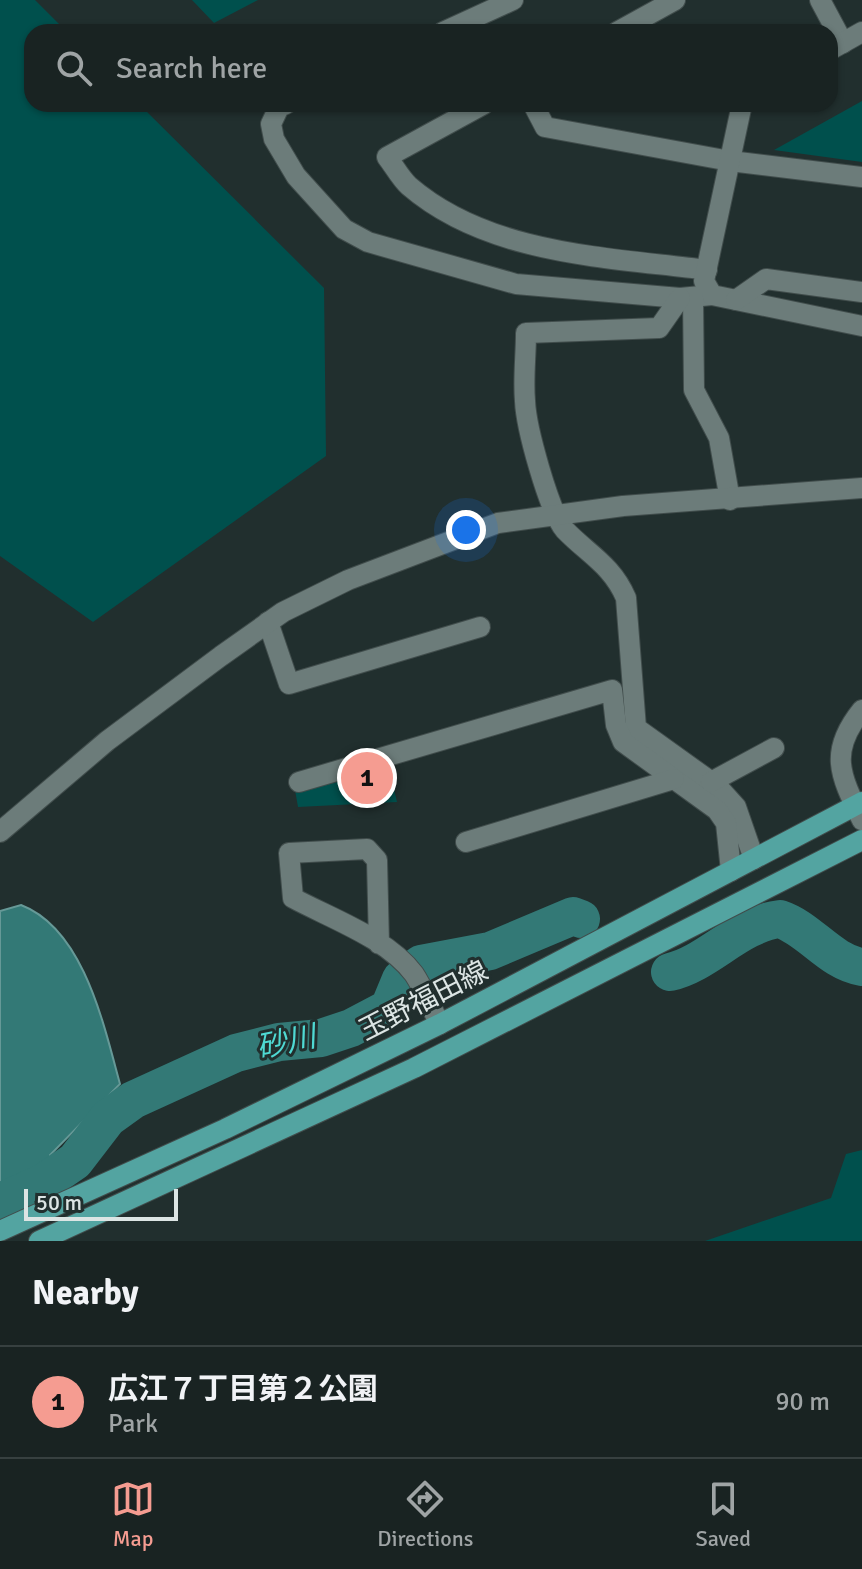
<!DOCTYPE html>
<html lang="en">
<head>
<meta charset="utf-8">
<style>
  :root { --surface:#192322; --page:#262f2f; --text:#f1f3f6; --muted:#9fa4a5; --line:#374040; --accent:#f59c91 }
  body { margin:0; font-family:Signika,"Noto Sans JP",sans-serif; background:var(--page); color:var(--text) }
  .scale { position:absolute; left:24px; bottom:20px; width:154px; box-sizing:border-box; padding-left:8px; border:4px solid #dce5e4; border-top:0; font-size:22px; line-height:28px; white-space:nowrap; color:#dce5e4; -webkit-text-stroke:6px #212f2e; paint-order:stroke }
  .you { position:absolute; left:466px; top:530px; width:28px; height:28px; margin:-20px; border:6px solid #fff; border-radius:50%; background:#1a73e8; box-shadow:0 0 0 12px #1a73e833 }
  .badge { display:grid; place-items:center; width:52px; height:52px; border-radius:50%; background:var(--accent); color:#111; font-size:26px; font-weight:700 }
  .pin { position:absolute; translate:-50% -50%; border:4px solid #fff; box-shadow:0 2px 8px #0006 }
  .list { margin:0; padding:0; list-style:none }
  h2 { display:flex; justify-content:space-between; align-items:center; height:104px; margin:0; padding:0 32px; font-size:34px }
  h2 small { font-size:26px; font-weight:400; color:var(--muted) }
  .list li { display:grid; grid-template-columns:52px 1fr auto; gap:24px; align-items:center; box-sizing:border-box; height:112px; padding:0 32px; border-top:2px solid var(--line) }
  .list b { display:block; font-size:30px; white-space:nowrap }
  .list p { margin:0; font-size:26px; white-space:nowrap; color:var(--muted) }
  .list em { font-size:26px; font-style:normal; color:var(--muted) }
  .icon { flex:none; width:44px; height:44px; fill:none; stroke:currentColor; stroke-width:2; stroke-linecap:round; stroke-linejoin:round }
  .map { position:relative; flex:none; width:862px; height:1241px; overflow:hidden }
  .search { position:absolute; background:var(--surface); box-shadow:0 2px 6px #0004; left:24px; right:24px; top:24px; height:88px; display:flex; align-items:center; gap:20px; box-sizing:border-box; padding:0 28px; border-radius:24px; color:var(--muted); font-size:30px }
  .sheet { height:216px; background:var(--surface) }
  nav { display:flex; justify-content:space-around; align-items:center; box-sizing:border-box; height:112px; border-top:2px solid var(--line); background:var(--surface); font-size:22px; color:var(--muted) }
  nav a { display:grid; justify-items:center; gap:4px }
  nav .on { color:var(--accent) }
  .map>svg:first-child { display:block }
</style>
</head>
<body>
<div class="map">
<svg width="862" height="1241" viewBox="0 0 862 1241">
  <rect width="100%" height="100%" fill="#212f2e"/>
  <g fill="#00504d">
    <path d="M0,0h35l32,32h-35v72h107l185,184 2,168 -233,166 -93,-66z"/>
    <path d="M192,0h66l-44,23z"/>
    <path d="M862,101v61l-88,-12z"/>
    <path d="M389,767l8,35 -99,5 -3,-17z"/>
    <path d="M862,1150v91h-157l126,-43 15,-44z"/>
  </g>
  <path fill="#337976" stroke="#669997" stroke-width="2" d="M21,905c63,24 83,121 99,179l-70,71 1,9 -51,21v-274z"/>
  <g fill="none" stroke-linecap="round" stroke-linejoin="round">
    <g stroke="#337976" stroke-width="38">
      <path d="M670,972c39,-9 68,-48 110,-53 30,10 50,43 82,48"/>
      <path d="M0,1202l43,-19 32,-22 33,-43 25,-18 103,-47 43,-11 42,-4 30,-10 38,-20 12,-29 20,-15 69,-13 83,-35 8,3"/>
    </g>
    <defs>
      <g id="minor">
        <path d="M820,0l23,43"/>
        <path d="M443,32l70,-32"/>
        <path d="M617,32l58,-32"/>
        <path d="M830,50l32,-18"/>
        <path d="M286,104l-7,3 -8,17 3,15 22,37 48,53 24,13 148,42 164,14 32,-3"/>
        <path d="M484,104l-97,53c7,9 14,22 22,29 80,69 199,71 298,84"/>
        <path d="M533,104l12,23 185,34 132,16"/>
        <path d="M742,104l-38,177 8,14 150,31"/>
        <path d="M693,297l1,93 25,48 11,62"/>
        <path d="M680,298l-21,30 -133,5c0,22 -3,46 -1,68 1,26 24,111 40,129 23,24 47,35 61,68l10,130 81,58 19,21 18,52"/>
        <path d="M736,300l30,-21 96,13"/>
        <path d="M268,622l21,62 191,-57"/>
        <path d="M862,710c-34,42 -22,65 0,110"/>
        <path d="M299,782l313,-92 4,35 7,17 94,68 9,13 5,48"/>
        <path d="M711,782l63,-34"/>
        <path d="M0,832l107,-91 114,-85 62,-44 65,-32 150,-57 125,-17 239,-18"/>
        <path d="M466,842l208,-63"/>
        <path d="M379,944l-2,-84 -10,-11 -78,4 4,45c39,21 94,40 121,76 10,15 17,34 26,50"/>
      </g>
      <g id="major">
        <path d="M0,1231l225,-102 215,-105 422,-222"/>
        <path d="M39,1241l375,-173 448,-228"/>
      </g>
    </defs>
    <use href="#minor" stroke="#414d4c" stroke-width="22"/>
    <use href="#major" stroke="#414d4c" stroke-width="22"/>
    <use href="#minor" stroke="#6c7c7a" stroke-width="20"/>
    <use href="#major" stroke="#53a4a1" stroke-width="20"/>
  </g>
  <g text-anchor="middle" stroke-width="6" stroke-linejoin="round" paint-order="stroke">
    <g font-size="28" fill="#dce5e4" stroke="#212f2e">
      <text transform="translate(423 1000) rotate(-27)" y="10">玉野福田線</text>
    </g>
    <g font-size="30" font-style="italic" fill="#4fd9d3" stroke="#212f2e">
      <text transform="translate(286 1042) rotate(-12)" y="10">砂川</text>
    </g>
  </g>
</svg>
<div class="scale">50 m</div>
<div class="you"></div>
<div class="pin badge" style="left:367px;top:778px">1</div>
<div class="search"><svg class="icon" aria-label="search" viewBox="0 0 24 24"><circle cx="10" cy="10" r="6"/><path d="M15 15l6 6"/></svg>Search here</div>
</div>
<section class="sheet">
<h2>Nearby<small></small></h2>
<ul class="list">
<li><span class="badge">1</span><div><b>広江７丁目第２公園</b><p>Park</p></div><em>90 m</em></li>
</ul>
</section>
<nav>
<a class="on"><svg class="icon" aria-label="map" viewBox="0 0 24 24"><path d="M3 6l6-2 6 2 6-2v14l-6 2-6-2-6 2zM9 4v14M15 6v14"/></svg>Map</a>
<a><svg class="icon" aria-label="directions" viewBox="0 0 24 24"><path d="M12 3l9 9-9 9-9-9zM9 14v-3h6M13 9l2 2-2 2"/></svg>Directions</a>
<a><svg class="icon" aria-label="saved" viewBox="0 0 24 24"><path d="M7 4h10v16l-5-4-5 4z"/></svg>Saved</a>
</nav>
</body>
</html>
